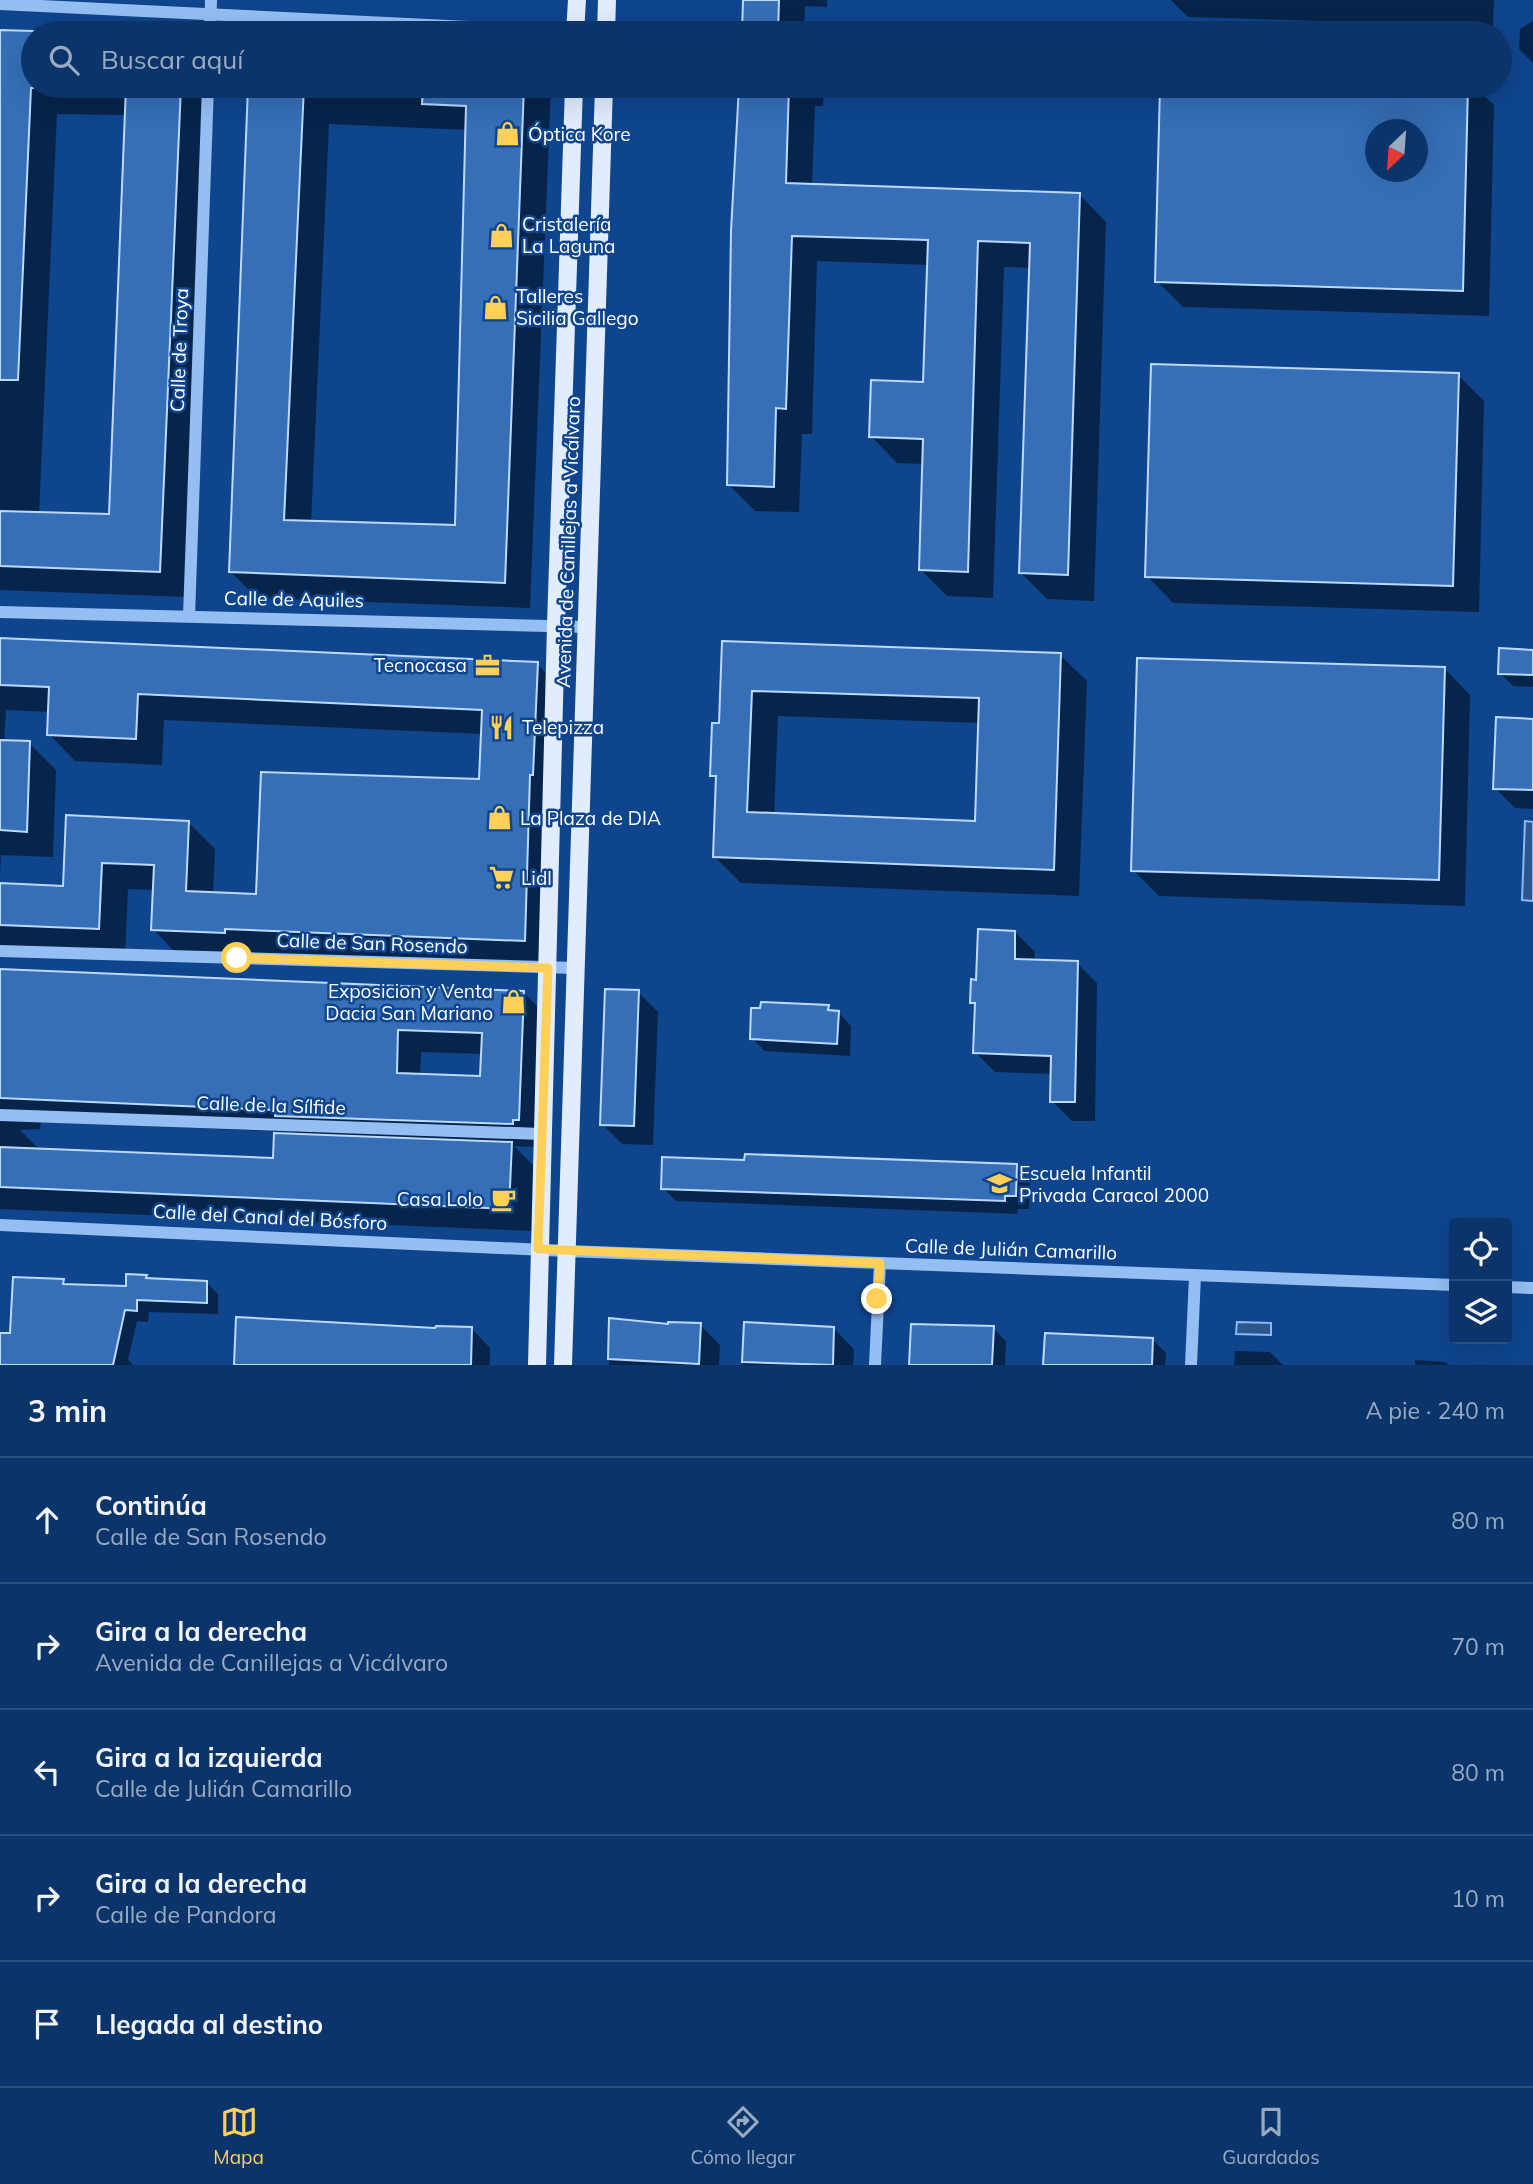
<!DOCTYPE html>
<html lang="es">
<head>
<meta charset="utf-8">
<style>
  :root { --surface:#0a346a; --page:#133c70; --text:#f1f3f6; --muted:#99aac1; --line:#2a4f7e; --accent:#ffd057 }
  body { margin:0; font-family:Mulish,sans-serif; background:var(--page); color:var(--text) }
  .controls { position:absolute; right:21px; bottom:21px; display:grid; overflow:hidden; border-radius:7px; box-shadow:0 7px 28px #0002 }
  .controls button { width:63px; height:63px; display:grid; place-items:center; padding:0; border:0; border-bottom:2px solid var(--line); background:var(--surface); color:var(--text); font:35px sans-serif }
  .compass { position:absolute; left:1365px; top:119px; width:63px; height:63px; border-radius:50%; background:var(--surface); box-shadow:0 7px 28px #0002; rotate:205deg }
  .stop { position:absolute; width:21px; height:21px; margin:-16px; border:5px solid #ffd057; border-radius:50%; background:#fff }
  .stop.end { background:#ffd057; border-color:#fff; box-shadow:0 2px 7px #0008 }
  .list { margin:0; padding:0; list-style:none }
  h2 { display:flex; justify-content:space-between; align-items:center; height:91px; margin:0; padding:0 28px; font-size:30px }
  h2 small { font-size:23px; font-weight:400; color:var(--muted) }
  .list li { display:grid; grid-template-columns:46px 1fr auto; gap:21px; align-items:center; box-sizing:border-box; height:126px; padding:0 28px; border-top:2px solid var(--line) }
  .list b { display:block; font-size:26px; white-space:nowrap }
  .list p { margin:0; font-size:23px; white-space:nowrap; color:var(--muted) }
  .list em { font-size:23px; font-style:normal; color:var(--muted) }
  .icon { flex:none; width:38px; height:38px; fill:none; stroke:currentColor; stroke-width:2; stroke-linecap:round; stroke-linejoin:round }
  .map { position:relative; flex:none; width:1533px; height:1365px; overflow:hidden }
  .search { position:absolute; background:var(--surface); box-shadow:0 7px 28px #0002; left:21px; right:21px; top:21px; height:77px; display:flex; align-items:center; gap:18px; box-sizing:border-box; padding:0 24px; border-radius:38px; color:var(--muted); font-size:26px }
  .sheet { height:721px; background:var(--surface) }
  nav { display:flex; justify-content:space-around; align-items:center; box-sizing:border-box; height:98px; border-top:2px solid var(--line); background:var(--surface); font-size:19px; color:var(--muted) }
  nav a { display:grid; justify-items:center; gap:4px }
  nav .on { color:var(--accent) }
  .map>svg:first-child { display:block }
</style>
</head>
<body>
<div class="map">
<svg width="1533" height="1365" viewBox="0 0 1533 1365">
  <rect width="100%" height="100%" fill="#0e458d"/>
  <g fill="#2d558b" stroke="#86baf7" stroke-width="2">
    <path d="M1525,821l8,1v79l-11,-1z"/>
    <path d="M1237,1322l34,1v12l-35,-1z"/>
  </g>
  <g fill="#0007" fill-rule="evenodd">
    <path d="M744,0h83v7l-22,-1 -1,27h-61z"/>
    <path d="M1171,0h323l-1,26 -305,-9z"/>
    <path d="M1533,21v42l-14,-14 1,-20z"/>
    <path d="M0,32l43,1h-10v53h175l-22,511 -186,-7zM57,114l70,1 -17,401 -71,-2z"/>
    <path d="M250,86h301l-21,522 -273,-10 -26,-26zM329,124l139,6 -11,397 -146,-4z"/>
    <path d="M741,86h83l-1,20h-8l-3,80 268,9 26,27 -12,379 -47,-2 -26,-26 10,-305 -27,-1 -11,331 -46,-2 -26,-26 3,-106 -27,-1 -26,-27 54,-53 4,-118 -112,-4 -5,173h-10l-3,78 -44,-1 -27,-27 5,-253z"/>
    <path d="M1162,86h312l20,19 -5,211 -306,-9 -26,-26zM1376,130h42v42h-42z"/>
    <path d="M1458,375l26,26 -5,211 -306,-9 -26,-27z"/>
    <path d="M0,640l537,24 26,26 -12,276 -372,-10 -26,-27 2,-39 -27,-1 -3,66 -125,-6v-64l65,3 3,-71 120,5 27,27 -2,45 45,2 223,-115 2,-47 -319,-14 -2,45 -87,-4 -26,-27 1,-22 -44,-2 -2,32 25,1 27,27 -2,56 -1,31 -52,-2 -1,19z"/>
    <path d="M724,643l336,12 27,26 -8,215 -338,-13 -26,-26 2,-77 -5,-5 9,-50zM778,716l202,7 -3,100 -203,-8z"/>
    <path d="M1533,652v35l-20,-1 -13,-13z"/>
    <path d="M1444,668l26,27 -5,211 -306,-10 -26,-26z"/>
    <path d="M1533,721v88l-18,-1 -20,-20z"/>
    <path d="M1015,932l20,20 -1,9 43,2 20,20 -2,138h-23l-20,-20v-27l-57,-2 -20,-20 2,-45 -5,-5 6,-21z"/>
    <path d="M0,971l523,21 24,24 -12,131 -21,-1 21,21 -3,64 -532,-22zM421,1052l62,2 -1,24 -62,-2zM41,1122l253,10 4,4 -23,24 -236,-11 -19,-19 20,-1z"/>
    <path d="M638,992l20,20 -5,133 -31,-1 -20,-20z"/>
    <path d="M828,1007l5,5h5l13,14 -1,30 -85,-5 -13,-13z"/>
    <path d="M1016,1165l14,14 -1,30h-11l-1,5 -341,-13 -13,-13z"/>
    <path d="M146,1277l3,3 57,2 12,12v20l-69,-2 -1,10 -11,-1 -9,39 5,5h-133v-30h12l51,-54 5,5 60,2z"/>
    <path d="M611,1320l59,6 30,-1 20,20 -1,20h-110z"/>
    <path d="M745,1324l89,5 20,20 -1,16h-110z"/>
    <path d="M993,1328l13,13 -1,24h-94z"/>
    <path d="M472,1329l18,19v17h-255l202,-35z"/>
    <path d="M1153,1340l13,13 -1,12h-120z"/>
    <path d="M1235,1351l35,1 13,13h-49z"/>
    <path d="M1415,1360l30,2 4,3h-34z"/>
  </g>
  <g fill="#366fb7" stroke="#bcdafe" stroke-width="2" fill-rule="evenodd">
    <path d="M743,0h36l-1,33h-36z"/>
    <path d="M0,30l33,1v57h-2l-13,292h-18z"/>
    <path d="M126,86h55l-21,486 -160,-6v-55l109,3z"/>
    <path d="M248,86h56l-20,434 171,5 11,-419 -44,-2 1,-18h101l-19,497 -276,-11z"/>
    <path d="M739,86h50l-3,97 294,10 -12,382 -49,-2 11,-330 -52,-2 -10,331 -49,-2 4,-131 -54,-2 2,-57 52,2 5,-142 -136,-4 -6,173 -10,-1 -2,79 -47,-2 4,-254z"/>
    <path d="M1160,86h308l-5,205 -308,-9zM1376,130h42v42h-42z"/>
    <path d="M1151,364l308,9 -6,213 -308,-9z"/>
    <path d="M0,638l538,24 -5,113h-3l-5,166 -300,-12v4l-74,-3 3,-65 -52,-2 -3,66 -99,-4v-42l63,3 3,-71 123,6 -3,70 70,3 5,-122 218,7 3,-69 -344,-16 -2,45 -89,-4 2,-48 -49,-2z"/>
    <path d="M722,641l339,12 -7,217 -341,-13 3,-81h-6l2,-53h7zM752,691l227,7 -4,123 -228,-9z"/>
    <path d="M1499,648l34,2v25l-35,-1z"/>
    <path d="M1137,658l308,9 -6,213 -308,-9z"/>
    <path d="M1496,717l37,2v71l-40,-1z"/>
    <path d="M0,740l30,1 -3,91 -27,-2z"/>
    <path d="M978,929l37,2v28l63,2 -3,141h-25l1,-46 -78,-3 2,-50h-5l1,-24 5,1z"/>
    <path d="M0,969l524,22 -5,129h-6v4l-238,-8v-6l-275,-12zM398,1030l84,3 -2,43 -83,-3z"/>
    <path d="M605,989l34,1 -5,136 -34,-1z"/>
    <path d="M761,1002l68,3 -1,5 11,1 -2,33 -87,-5 1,-31h9z"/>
    <path d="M274,1133l238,9 -3,67 -509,-22v-40l273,11z"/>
    <path d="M745,1154l272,10 -1,32h-11v5l-344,-12 1,-32 82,3z"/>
    <path d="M126,1274l21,1 -1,3 61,3v22l-70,-3v11l-12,-1 -12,55h-113v-32h10l3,-56 51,2 -1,5 63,2z"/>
    <path d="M236,1317l199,11 1,-2 36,1 -1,38h-237z"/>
    <path d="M609,1318l59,6v-2l33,1 -2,41 -91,-5z"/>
    <path d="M744,1322l90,5 -1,38 -91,-3z"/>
    <path d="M911,1324l83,2 -2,39h-83z"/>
    <path d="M1045,1333l108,5 -1,27h-109z"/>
  </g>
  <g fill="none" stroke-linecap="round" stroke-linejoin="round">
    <g stroke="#95bff3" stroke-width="12">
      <path d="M0,4l590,29"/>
      <path d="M210,33l1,-33"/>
      <path d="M0,612l586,15"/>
      <path d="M189,616l19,-530"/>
      <path d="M0,951l576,17"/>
      <path d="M0,1115l541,19"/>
      <path d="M0,1225l567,26 887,34"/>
      <path d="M1507,1287l26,1"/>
      <path d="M875,1365l5,-102"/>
      <path d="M1191,1365l4,-89"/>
    </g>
    <g stroke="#e1edff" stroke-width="18">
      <path d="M575,33l2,-33"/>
      <path d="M606,33l1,-33"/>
      <path d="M537,1365l19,-740 18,-539"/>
      <path d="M563,1365l41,-1279"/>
    </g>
  </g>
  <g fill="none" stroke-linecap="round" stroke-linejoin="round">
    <path stroke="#ffd057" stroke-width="9" d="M237,958l311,10 -10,281 342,14 -3,36"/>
  </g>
  <defs>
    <symbol id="shop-bare" viewBox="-9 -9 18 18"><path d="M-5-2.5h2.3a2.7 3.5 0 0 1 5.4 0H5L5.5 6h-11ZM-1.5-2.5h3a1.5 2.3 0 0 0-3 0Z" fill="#ffd057" stroke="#0e458d" stroke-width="2.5" paint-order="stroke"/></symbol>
    <symbol id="office-bare" viewBox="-9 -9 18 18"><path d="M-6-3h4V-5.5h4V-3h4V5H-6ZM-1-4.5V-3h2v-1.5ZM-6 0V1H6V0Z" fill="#ffd057" stroke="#0e458d" stroke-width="2.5" paint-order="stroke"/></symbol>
    <symbol id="restaurant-bare" viewBox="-9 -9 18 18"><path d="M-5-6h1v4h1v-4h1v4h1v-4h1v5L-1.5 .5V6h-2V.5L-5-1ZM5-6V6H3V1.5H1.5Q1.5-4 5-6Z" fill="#ffd057" stroke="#0e458d" stroke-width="2.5" paint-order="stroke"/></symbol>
    <symbol id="supermarket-bare" viewBox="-9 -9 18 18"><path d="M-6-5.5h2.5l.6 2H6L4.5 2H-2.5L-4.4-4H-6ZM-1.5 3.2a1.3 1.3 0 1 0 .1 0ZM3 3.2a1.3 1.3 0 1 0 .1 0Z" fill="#ffd057" stroke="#0e458d" stroke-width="2.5" paint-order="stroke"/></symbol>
    <symbol id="school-bare" viewBox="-9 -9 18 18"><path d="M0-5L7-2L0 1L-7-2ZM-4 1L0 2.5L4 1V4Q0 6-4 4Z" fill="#ffd057" stroke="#0e458d" stroke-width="2.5" paint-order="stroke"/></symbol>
    <symbol id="cafe-bare" viewBox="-9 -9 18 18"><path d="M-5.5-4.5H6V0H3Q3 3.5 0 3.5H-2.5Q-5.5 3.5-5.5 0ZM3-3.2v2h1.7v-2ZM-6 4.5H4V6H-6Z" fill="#ffd057" stroke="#0e458d" stroke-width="2.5" paint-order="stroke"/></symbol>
  </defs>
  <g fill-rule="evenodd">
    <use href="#shop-bare" x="490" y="116" width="35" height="35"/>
    <use href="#shop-bare" x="484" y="218" width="35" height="35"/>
    <use href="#shop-bare" x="478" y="290" width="35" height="35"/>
    <use href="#office-bare" x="470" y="648" width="35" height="35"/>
    <use href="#restaurant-bare" x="484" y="710" width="35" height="35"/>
    <use href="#shop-bare" x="482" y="800" width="35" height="35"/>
    <use href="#supermarket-bare" x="484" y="860" width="35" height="35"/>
    <use href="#shop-bare" x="496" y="984" width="35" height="35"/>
    <use href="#school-bare" x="982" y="1166" width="35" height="35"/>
    <use href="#cafe-bare" x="486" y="1182" width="35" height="35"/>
  </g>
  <g text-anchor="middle" stroke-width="5" stroke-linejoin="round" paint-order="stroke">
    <g font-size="19" fill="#fff" stroke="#0e458d" text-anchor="start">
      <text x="528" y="141">Óptica Kore</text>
      <text x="522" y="231">Cristalería<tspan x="522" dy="22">La Laguna</tspan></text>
      <text x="516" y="303">Talleres<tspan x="516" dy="22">Sicilia Gallego</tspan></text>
      <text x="467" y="672" text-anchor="end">Tecnocasa</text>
      <text x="522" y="734">Telepizza</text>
      <text x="520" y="825">La Plaza de DIA</text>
      <text x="521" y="885">Lidl</text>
      <text x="493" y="998" text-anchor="end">Exposicion y Venta<tspan x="493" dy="22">Dacia San Mariano</tspan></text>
      <text x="1019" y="1180">Escuela Infantil<tspan x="1019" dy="22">Privada Caracol 2000</tspan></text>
      <text x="483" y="1206" text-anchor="end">Casa Lolo</text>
    </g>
    <g font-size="19" fill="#fff" stroke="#0e458d">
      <text transform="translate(179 350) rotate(-88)" y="7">Calle de Troya</text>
      <text transform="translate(568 542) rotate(-88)" y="7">Avenida de Canillejas a Vicálvaro</text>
      <text transform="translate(294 599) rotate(1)" y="7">Calle de Aquiles</text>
      <text transform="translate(372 943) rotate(2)" y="7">Calle de San Rosendo</text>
      <text transform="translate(271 1105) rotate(2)" y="7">Calle de la Sílfide</text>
      <text transform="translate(270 1217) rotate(3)" y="7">Calle del Canal del Bósforo</text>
      <text transform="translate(1011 1249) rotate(2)" y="7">Calle de Julián Camarillo</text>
    </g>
  </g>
</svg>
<div class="controls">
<button><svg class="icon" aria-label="locate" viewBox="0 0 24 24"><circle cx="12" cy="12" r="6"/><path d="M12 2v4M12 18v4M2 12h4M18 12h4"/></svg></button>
<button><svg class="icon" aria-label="layers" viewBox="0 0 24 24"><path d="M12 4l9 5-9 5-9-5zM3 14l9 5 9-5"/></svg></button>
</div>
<svg class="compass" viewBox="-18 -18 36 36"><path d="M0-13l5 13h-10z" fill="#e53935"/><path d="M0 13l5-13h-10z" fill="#99aac1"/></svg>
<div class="stop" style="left:237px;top:958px"></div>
<div class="stop end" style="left:877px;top:1299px"></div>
<div class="search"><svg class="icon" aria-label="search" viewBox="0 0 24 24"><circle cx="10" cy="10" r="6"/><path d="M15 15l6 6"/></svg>Buscar aquí</div>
</div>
<section class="sheet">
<h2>3 min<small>A pie · 240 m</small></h2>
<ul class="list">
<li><svg class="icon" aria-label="ahead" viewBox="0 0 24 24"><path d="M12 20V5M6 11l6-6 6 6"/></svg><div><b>Continúa</b><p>Calle de San Rosendo</p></div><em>80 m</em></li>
<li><svg class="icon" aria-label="right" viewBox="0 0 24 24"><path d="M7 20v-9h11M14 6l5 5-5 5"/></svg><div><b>Gira a la derecha</b><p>Avenida de Canillejas a Vicálvaro</p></div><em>70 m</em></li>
<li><svg class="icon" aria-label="left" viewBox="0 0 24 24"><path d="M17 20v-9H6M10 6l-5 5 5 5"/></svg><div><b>Gira a la izquierda</b><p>Calle de Julián Camarillo</p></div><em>80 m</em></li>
<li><svg class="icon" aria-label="right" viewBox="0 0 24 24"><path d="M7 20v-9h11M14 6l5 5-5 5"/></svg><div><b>Gira a la derecha</b><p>Calle de Pandora</p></div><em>10 m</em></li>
<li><svg class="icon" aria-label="arrive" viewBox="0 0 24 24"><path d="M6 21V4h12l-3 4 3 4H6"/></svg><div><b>Llegada al destino</b></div></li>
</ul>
</section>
<nav>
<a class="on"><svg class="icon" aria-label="map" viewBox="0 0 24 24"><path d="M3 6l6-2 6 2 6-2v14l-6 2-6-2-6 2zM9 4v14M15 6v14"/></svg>Mapa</a>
<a><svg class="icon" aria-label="directions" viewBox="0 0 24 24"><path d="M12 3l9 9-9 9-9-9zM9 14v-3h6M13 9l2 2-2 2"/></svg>Cómo llegar</a>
<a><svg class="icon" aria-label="saved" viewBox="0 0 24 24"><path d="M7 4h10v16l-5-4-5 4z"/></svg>Guardados</a>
</nav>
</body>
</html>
